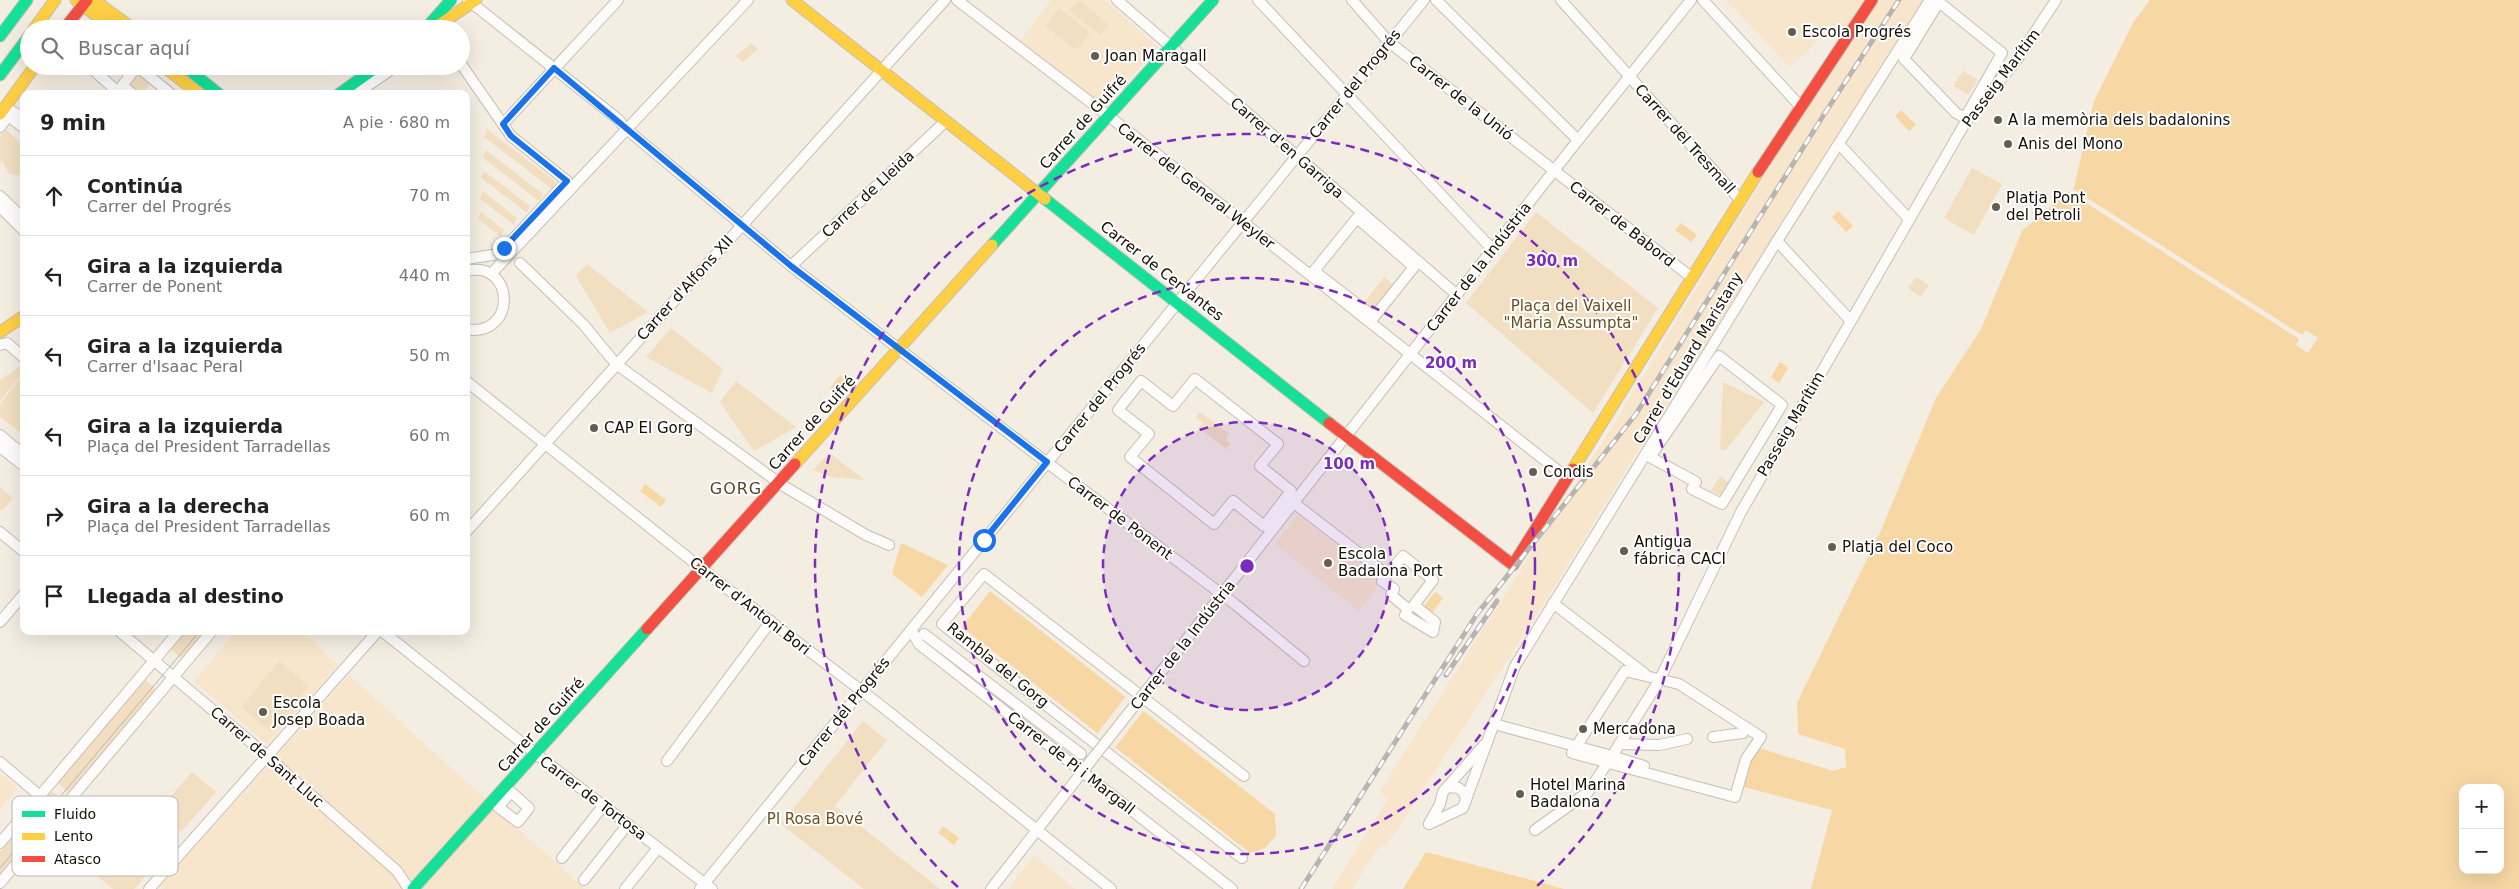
<!DOCTYPE html>
<html lang="es">
<head>
<meta charset="utf-8">
<style>
  :root { --surface:#fff; --page:#f6f6f6; --text:#222; --muted:#767676; --line:#e0e0e0 }
  body { margin:0; font-family:"DejaVu Sans",sans-serif; background:var(--page); color:var(--text) }
  .controls { position:absolute; right:15px; bottom:15px; display:grid; overflow:hidden; border-radius:10px; box-shadow:0 5px 20px #0002 }
  .controls button { width:45px; height:45px; display:grid; place-items:center; padding:0; border:0; border-bottom:1px solid var(--line); background:var(--surface); color:var(--text); font:25px sans-serif }
  .stop { position:absolute; width:15px; height:15px; margin:-11px; border:4px solid #1a73e8; border-radius:50%; background:#fff }
  .stop.end { background:#1a73e8; border-color:#fff; box-shadow:0 1px 5px #0008 }
  .list { margin:0; padding:0; list-style:none }
  h2 { display:flex; justify-content:space-between; align-items:center; height:65px; margin:0; padding:0 20px; font-size:21px }
  h2 small { font-size:16px; font-weight:400; color:var(--muted) }
  .list li { display:grid; grid-template-columns:32px 1fr auto; gap:15px; align-items:center; box-sizing:border-box; height:80px; padding:0 20px; border-top:1px solid var(--line) }
  .list b { display:block; font-size:19px; white-space:nowrap }
  .list p { margin:0; font-size:16px; white-space:nowrap; color:var(--muted) }
  .list em { font-size:16px; font-style:normal; color:var(--muted) }
  .icon { flex:none; width:28px; height:28px; fill:none; stroke:currentColor; stroke-width:2; stroke-linecap:round; stroke-linejoin:round }
  .map { position:relative; flex:none; width:2519px; height:889px; overflow:hidden }
  .search { position:absolute; background:var(--surface); box-shadow:0 5px 20px #0002; left:20px; top:20px; width:450px; height:55px; display:flex; align-items:center; gap:12px; box-sizing:border-box; padding:0 18px; border-radius:28px; color:var(--muted); font-size:19px }
  .panel { position:absolute; background:var(--surface); box-shadow:0 5px 20px #0002; left:20px; top:90px; width:450px; height:545px; border-radius:10px }
  .map>svg:first-child { display:block }
</style>
</head>
<body>
<div class="map">
<svg width="2519" height="889" viewBox="0 0 2519 889">
  <rect width="100%" height="100%" fill="#f4ede2"/>
  <g fill="#f7e6cb">
    <path d="M1051,0h54l53,47 -53,59 -85,-65z"/>
    <path d="M1726,0h141l-23,36 -13,-8 -41,39z"/>
    <path d="M1875,0h51l-298,467 -80,130 -161,248h-7l-28,44h-20l56,-90 -8,-8 237,-372 191,-315z"/>
    <path d="M1298,515l84,66 -23,30 -84,-67z"/>
    <path d="M236,631h66l36,34 -71,79 -73,-63z"/>
    <path d="M349,675l147,134 89,80h-422l-3,-3z"/>
    <path d="M0,773l18,15 -18,21z"/>
    <path d="M1034,856l42,33h-68z"/>
  </g>
  <g fill="#f2dfc2">
    <path d="M1079,0l30,25 -9,10 -31,-25z"/>
    <path d="M1059,8l31,25 -14,17 -31,-24z"/>
    <path d="M751,43l7,6 -15,13 -7,-6z"/>
    <path d="M1963,71l15,9 -10,15 -15,-9z"/>
    <path d="M138,72l14,10 -10,12h-4l-11,-9z"/>
    <path d="M6,129l18,18v26c-13,7 -18,-2 -22,-14l-2,5v-28z"/>
    <path d="M487,129l69,53 -4,7 -68,-52z"/>
    <path d="M486,150l57,44 -4,7 -56,-43z"/>
    <path d="M1972,168l30,16 -28,51 -30,-17z"/>
    <path d="M484,171l46,35 -3,7 -46,-35z"/>
    <path d="M483,191l34,27 -3,7 -34,-26z"/>
    <path d="M481,212l23,18 -3,7 -23,-18z"/>
    <path d="M1536,212l122,96 -65,105 -127,-110z"/>
    <path d="M587,264l61,48 -38,21 -34,-57z"/>
    <path d="M1384,277l10,8 -23,29 -9,-8z"/>
    <path d="M1916,277l13,8 -8,12 -13,-9z"/>
    <path d="M671,328l52,41 -11,24 -66,-36z"/>
    <path d="M22,365l2,6 -24,30v-21z"/>
    <path d="M20,378l4,3v54l-24,-18v-13z"/>
    <path d="M736,381l60,46 -42,24 -34,-49z"/>
    <path d="M1723,382l41,20 -39,49 -5,-2z"/>
    <path d="M1200,412l29,22 -4,5 6,5 -5,5 -27,-21 4,-5 -7,-6z"/>
    <path d="M829,453l36,27 -34,-3 -18,-7z"/>
    <path d="M1720,476l13,9 -8,13 -14,-8z"/>
    <path d="M0,487l13,11 -11,13 -2,-2z"/>
    <path d="M186,631h21l-24,29 -12,-11z"/>
    <path d="M279,661l30,25 -38,46 -30,-25z"/>
    <path d="M145,680l12,10 -87,104 -12,-11z"/>
    <path d="M863,721l24,19 -52,66 105,83h-76l-83,-65z"/>
    <path d="M192,772l24,20 -35,40 -24,-20z"/>
    <path d="M52,791l12,10 -64,76v-25z"/>
    <path d="M135,832l28,24 -29,33h-21l-16,-13z"/>
  </g>
  <g fill="#f7d7a4" fill-rule="evenodd">
    <path d="M2150,0h369v889h-708l21,-79 -88,-23 2,-22 13,-17 74,23 13,-4 -1,-18 -47,-15 -1,-31 85,-175 54,-130 45,-69 41,-98 52,-44 20,-86 39,-78zM2463,788h37v82h-37z"/>
    <path d="M1901,110l15,15 -7,6 -14,-15z"/>
    <path d="M1838,211l15,15 -7,6 -14,-15z"/>
    <path d="M1681,223l16,12 -6,7 -16,-12z"/>
    <path d="M1780,362l8,6 -9,15 -8,-6z"/>
    <path d="M840,375l8,7 -11,12 -7,-6z"/>
    <path d="M645,484l21,16 -5,7 -21,-16z"/>
    <path d="M901,543l47,22 -26,32 -30,-23z"/>
    <path d="M990,591l285,223 1,22 -11,12 -15,5 -288,-226z"/>
    <path d="M1435,592l8,6 -11,15 -8,-7z"/>
    <path d="M943,826l16,12 -5,7 -16,-12z"/>
    <path d="M1426,852l19,5 119,32h-161z"/>
  </g>
  <g fill="#f4ede2">
    <path d="M2070,187l232,148 4,-5 12,8 -10,15 -12,-8 3,-6 -233,-149z"/>
    <path d="M1127,695l18,14 -31,40 -18,-14z"/>
  </g>
  <g fill="none" stroke-linecap="round" stroke-linejoin="round">
    <defs>
      <g id="street">
        <path d="M468,0l151,120 6,8 166,138 242,186 203,153 68,56"/>
        <path d="M957,0l158,121 451,356"/>
        <path d="M1117,0l340,295"/>
        <path d="M1258,0l235,250"/>
        <path d="M1352,0l37,42 302,235"/>
        <path d="M1436,0l142,140"/>
        <path d="M1561,0l180,201"/>
        <path d="M1703,0l97,106"/>
        <path d="M1939,2l63,51 -37,65 -9,-5 -52,-54z"/>
        <path d="M461,64l50,72 56,45 -68,73 -33,5"/>
        <path d="M89,66l31,28"/>
        <path d="M133,94l-11,-8 15,-20 34,28"/>
        <path d="M356,94l40,-28"/>
        <path d="M3,112l21,16"/>
        <path d="M503,124l115,-124"/>
        <path d="M0,127l12,-16 12,8"/>
        <path d="M1839,144l70,75"/>
        <path d="M0,196l24,23"/>
        <path d="M0,207l24,24"/>
        <path d="M1357,218l57,49 -40,50 -60,-46z"/>
        <path d="M1777,241l73,79"/>
        <path d="M520,263l63,61 33,40 166,121 84,50 23,10"/>
        <path d="M791,266l155,-145"/>
        <path d="M466,271c50,-12 51,68 0,58"/>
        <path d="M491,274l257,-274"/>
        <path d="M0,345l7,-2 17,15"/>
        <path d="M1719,356l63,49 -60,99 -30,-15 4,-7 -46,-25z"/>
        <path d="M1195,379l83,65 -18,22 31,25 -27,35 -31,-25 -19,23 -84,-67 19,-23 -31,-24 23,-29 32,25z"/>
        <path d="M466,381l250,199 159,121 236,188"/>
        <path d="M0,435l24,20"/>
        <path d="M0,447l24,19"/>
        <path d="M1294,503l93,72"/>
        <path d="M0,532l24,20"/>
        <path d="M466,532l479,-532"/>
        <path d="M1403,556l30,24 -19,25 21,17 -2,10 -28,-17 3,-6 -17,-14 3,-6 -12,-8z"/>
        <path d="M1553,603l92,71"/>
        <path d="M0,622l24,-28"/>
        <path d="M119,631l141,119 137,121 12,18"/>
        <path d="M382,631l154,123 176,135"/>
        <path d="M913,633l6,11 313,245"/>
        <path d="M924,634l157,120"/>
        <path d="M1625,671l54,13 82,53 -15,22 -11,38 -163,-44z"/>
        <path d="M1154,681l417,-532 120,-149"/>
        <path d="M1494,724l118,32 47,-75 82,-169 224,-389 51,-62 40,-61"/>
        <path d="M1713,737l30,-4"/>
        <path d="M1619,744l40,1 28,-6"/>
        <path d="M667,761l104,-140"/>
        <path d="M0,762l40,34"/>
        <path d="M1447,787l12,1 5,5 2,7"/>
        <path d="M511,792l18,16 -11,14 -20,-15z"/>
        <path d="M1429,824l34,-16 52,-142 262,-425 153,-241"/>
        <path d="M1429,824l11,-20 3,-12 41,-47"/>
        <path d="M1535,830l53,-38 24,-36 32,10"/>
        <path d="M0,843l179,-212"/>
        <path d="M562,858l41,-52"/>
        <path d="M1242,858l-300,-234 42,-50 260,202"/>
        <path d="M584,880l44,-56"/>
        <path d="M0,883l212,-252"/>
        <path d="M149,889l229,-258"/>
        <path d="M625,889l33,-41"/>
        <path d="M700,889l724,-889"/>
        <path d="M991,889l102,-131"/>
      </g>
      <g id="fast">
        <path d="M429,25l22,-25"/>
        <path d="M0,36l27,-36"/>
        <path d="M184,66l35,28"/>
        <path d="M0,75l29,-39"/>
        <path d="M339,94l39,-28"/>
        <path d="M1045,199l284,224"/>
        <path d="M992,245l221,-245"/>
        <path d="M413,889l234,-260"/>
      </g>
      <g id="slow">
        <path d="M76,0l38,29"/>
        <path d="M94,0l39,29"/>
        <path d="M792,0l253,199"/>
        <path d="M34,29l21,-29"/>
        <path d="M433,29l43,-29"/>
        <path d="M163,66l37,28"/>
        <path d="M0,114l35,-48"/>
        <path d="M0,332l24,-16"/>
        <path d="M795,464l197,-219"/>
        <path d="M1573,469l185,-297"/>
      </g>
      <g id="jam">
        <path d="M64,29l23,-29"/>
        <path d="M1758,172l114,-172"/>
        <path d="M1329,423l184,142 60,-96"/>
        <path d="M647,629l148,-165"/>
      </g>
    </defs>
    <use href="#street" stroke="#c6bfb4" stroke-width="12"/>
    <use href="#fast" stroke="#c6bfb4" stroke-width="13"/>
    <use href="#slow" stroke="#c6bfb4" stroke-width="13"/>
    <use href="#jam" stroke="#c6bfb4" stroke-width="13"/>
    <use href="#street" stroke="#fdfcfb" stroke-width="10"/>
    <use href="#fast" stroke="#16e098" stroke-width="11"/>
    <use href="#slow" stroke="#ffcf43" stroke-width="11"/>
    <use href="#jam" stroke="#f24e42" stroke-width="11"/>
    <path stroke="#b7b5b2" stroke-width="1" d="M0,868l200,-237"/>
    <defs>
      <g id="rail">
        <path d="M1446,675l51,-74"/>
        <path d="M1301,889l176,-275 159,-200 187,-298 76,-116"/>
      </g>
    </defs>
    <use href="#rail" stroke="#b7b5b2" stroke-width="5"/>
    <use href="#rail" stroke="#fff" stroke-width="3" stroke-dasharray="9" stroke-linecap="butt"/>
    <defs>
      <path id="street-bridge" d="M1093,758l61,-77"/>
    </defs>
    <use href="#street-bridge" stroke="#c6bfb4" stroke-width="12" stroke-linecap="butt"/>
    <use href="#street-bridge" stroke="#fdfcfb" stroke-width="10"/>
  </g>
  <g fill="none" stroke-linecap="round" stroke-linejoin="round">
    <path stroke="#1a73e8" stroke-width="6" d="M504,248l63,-67 -56,-45 -8,-12 51,-56 237,198 256,196 -63,78"/>
  </g>
  <circle cx="1247" cy="566" r="144" fill="#7b2cbf" fill-opacity=".12"/>
  <g fill="none" stroke="#7b2cbf" stroke-width="2.5" stroke-dasharray="9 6">
    <circle cx="1247" cy="566" r="144"/>
    <circle cx="1247" cy="566" r="288"/>
    <path d="M958 887A432 432 0 1 1 1536 887"/>
  </g>
  <g fill="#645d52" stroke="#fff" stroke-width="2">
    <circle cx="1792" cy="32" r="5"/>
    <circle cx="1095" cy="56" r="5"/>
    <circle cx="1998" cy="120" r="5"/>
    <circle cx="2008" cy="144" r="5"/>
    <circle cx="1996" cy="207" r="5"/>
    <circle cx="594" cy="428" r="5"/>
    <circle cx="1533" cy="472" r="5"/>
    <circle cx="1832" cy="547" r="5"/>
    <circle cx="1624" cy="551" r="5"/>
    <circle cx="1328" cy="563" r="5"/>
    <circle cx="263" cy="712" r="5"/>
    <circle cx="1583" cy="729" r="5"/>
    <circle cx="1520" cy="794" r="5"/>
  </g>
  <g text-anchor="middle" stroke-width="4" stroke-linejoin="round" paint-order="stroke">
    <g font-size="15" fill="#160f05" stroke="#fff" text-anchor="start">
      <text x="1802" y="37">Escola Progrés</text>
      <text x="1105" y="61">Joan Maragall</text>
      <text x="2008" y="125">A la memòria dels badalonins</text>
      <text x="2018" y="149">Anis del Mono</text>
      <text x="2006" y="203">Platja Pont<tspan x="2006" dy="17">del Petroli</tspan></text>
      <text x="604" y="433">CAP El Gorg</text>
      <text x="1543" y="477">Condis</text>
      <text x="1634" y="547">Antigua<tspan x="1634" dy="17">fábrica CACI</tspan></text>
      <text x="1842" y="552">Platja del Coco</text>
      <text x="1338" y="559">Escola<tspan x="1338" dy="17">Badalona Port</tspan></text>
      <text x="273" y="708">Escola<tspan x="273" dy="17">Josep Boada</tspan></text>
      <text x="1593" y="734">Mercadona</text>
      <text x="1530" y="790">Hotel Marina<tspan x="1530" dy="17">Badalona</tspan></text>
    </g>
    <g font-size="15" fill="#160f05" stroke="#fff">
      <text transform="translate(2001 78) rotate(-53)" y="5">Passeig Marítim</text>
      <text transform="translate(1355 84) rotate(-51)" y="5">Carrer del Progrés</text>
      <text transform="translate(1461 98) rotate(38)" y="5">Carrer de la Unió</text>
      <text transform="translate(1083 122) rotate(-48)" y="5">Carrer de Guifré</text>
      <text transform="translate(1685 139) rotate(48)" y="5">Carrer del Tresmall</text>
      <text transform="translate(1287 148) rotate(41)" y="5">Carrer d'en Garriga</text>
      <text transform="translate(1196 186) rotate(38)" y="5">Carrer del General Weyler</text>
      <text transform="translate(868 194) rotate(-43)" y="5">Carrer de Lleida</text>
      <text transform="translate(1622 224) rotate(38)" y="5">Carrer de Babord</text>
      <text transform="translate(1479 267) rotate(-52)" y="5">Carrer de la Indústria</text>
      <text transform="translate(1162 271) rotate(38)" y="5">Carrer de Cervantes</text>
      <text transform="translate(685 288) rotate(-48)" y="5">Carrer d'Alfons XII</text>
      <text transform="translate(1688 358) rotate(-59)" y="5">Carrer d'Eduard Maristany</text>
      <text transform="translate(1100 398) rotate(-51)" y="5">Carrer del Progrés</text>
      <text transform="translate(812 423) rotate(-48)" y="5">Carrer de Guifré</text>
      <text transform="translate(1791 424) rotate(-60)" y="5">Passeig Marítim</text>
      <text transform="translate(1120 518) rotate(37)" y="5">Carrer de Ponent</text>
      <text transform="translate(750 606) rotate(38)" y="5">Carrer d'Antoni Bori</text>
      <text transform="translate(1183 645) rotate(-52)" y="5">Carrer de la Indústria</text>
      <text transform="translate(998 665) rotate(39)" y="5">Rambla del Gorg</text>
      <text transform="translate(844 712) rotate(-51)" y="5">Carrer del Progrés</text>
      <text transform="translate(541 725) rotate(-48)" y="5">Carrer de Guifré</text>
      <text transform="translate(267 757) rotate(41)" y="5">Carrer de Sant Lluc</text>
      <text transform="translate(1071 763) rotate(38)" y="5">Carrer de Pi i Margall</text>
      <text transform="translate(593 798) rotate(37)" y="5">Carrer de Tortosa</text>
    </g>
    <g font-size="15" fill="#6b4f1c" stroke="#fff">
      <text x="1571" y="311">Plaça del Vaixell<tspan x="1571" dy="17">"Maria Assumpta"</tspan></text>
      <text x="815" y="824">Pl Rosa Bové</text>
    </g>
    <g font-size="16" letter-spacing="1" fill="#574529" stroke="#fff">
      <text x="736" y="494">GORG</text>
    </g>
  </g>
  <rect x="12" y="796" width="166" height="80" rx="8" fill="#fff" stroke="#b9b7b4" stroke-width="1"/>
  <rect x="22" y="811" width="23" height="6" fill="#16e098"/>
  <rect x="22" y="833" width="23" height="7" fill="#ffcf43"/>
  <rect x="22" y="856" width="23" height="6" fill="#f24e42"/>
  <g font-size="14" fill="#160f05">
    <text x="54" y="819">Fluido</text>
    <text x="54" y="841">Lento</text>
    <text x="54" y="864">Atasco</text>
  </g>
  <circle cx="1247" cy="566" r="8" fill="#7b2cbf" stroke="#fff" stroke-width="2.5"/>
  <g font-size="15" text-anchor="middle" font-weight="bold" fill="#7b2cbf" stroke="#fff" stroke-width="4" stroke-linejoin="round" paint-order="stroke">
    <text x="1552" y="266">300 m</text>
    <text x="1451" y="368">200 m</text>
    <text x="1349" y="469">100 m</text>
  </g>
</svg>
<div class="controls">
<button>+</button>
<button>−</button>
</div>
<div class="stop" style="left:984px;top:540px"></div>
<div class="stop end" style="left:504px;top:248px"></div>
<div class="search"><svg class="icon" aria-label="search" viewBox="0 0 24 24"><circle cx="10" cy="10" r="6"/><path d="M15 15l6 6"/></svg>Buscar aquí</div>
<section class="panel">
<h2>9 min<small>A pie · 680 m</small></h2>
<ul class="list">
<li><svg class="icon" aria-label="ahead" viewBox="0 0 24 24"><path d="M12 20V5M6 11l6-6 6 6"/></svg><div><b>Continúa</b><p>Carrer del Progrés</p></div><em>70 m</em></li>
<li><svg class="icon" aria-label="left" viewBox="0 0 24 24"><path d="M17 20v-9H6M10 6l-5 5 5 5"/></svg><div><b>Gira a la izquierda</b><p>Carrer de Ponent</p></div><em>440 m</em></li>
<li><svg class="icon" aria-label="left" viewBox="0 0 24 24"><path d="M17 20v-9H6M10 6l-5 5 5 5"/></svg><div><b>Gira a la izquierda</b><p>Carrer d'Isaac Peral</p></div><em>50 m</em></li>
<li><svg class="icon" aria-label="left" viewBox="0 0 24 24"><path d="M17 20v-9H6M10 6l-5 5 5 5"/></svg><div><b>Gira a la izquierda</b><p>Plaça del President Tarradellas</p></div><em>60 m</em></li>
<li><svg class="icon" aria-label="right" viewBox="0 0 24 24"><path d="M7 20v-9h11M14 6l5 5-5 5"/></svg><div><b>Gira a la derecha</b><p>Plaça del President Tarradellas</p></div><em>60 m</em></li>
<li><svg class="icon" aria-label="arrive" viewBox="0 0 24 24"><path d="M6 21V4h12l-3 4 3 4H6"/></svg><div><b>Llegada al destino</b></div></li>
</ul>
</section>
</div>
</body>
</html>
